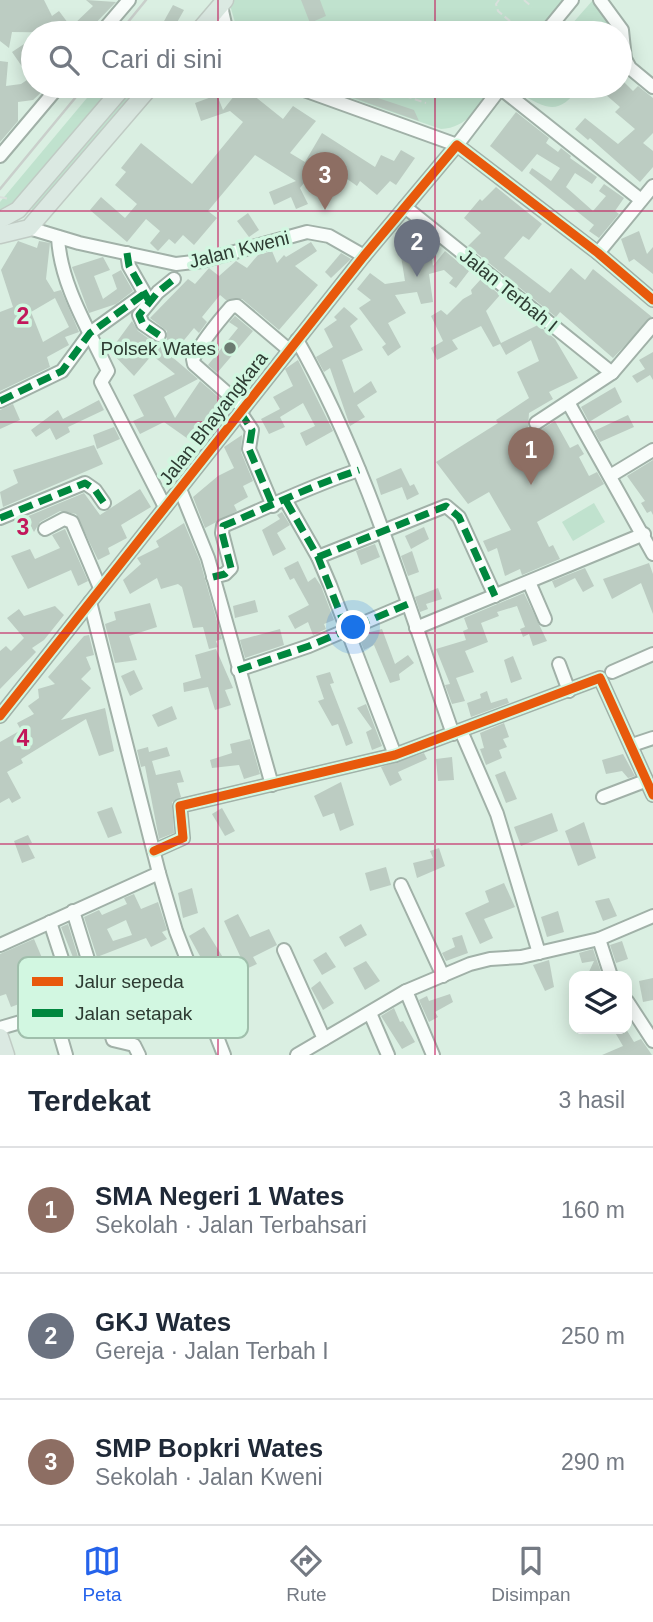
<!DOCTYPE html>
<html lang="id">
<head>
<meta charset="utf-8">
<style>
  :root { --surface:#fff; --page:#f6f6f7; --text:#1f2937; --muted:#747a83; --line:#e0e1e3; --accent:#2563eb }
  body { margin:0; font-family:Helvetica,sans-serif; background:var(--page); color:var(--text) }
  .controls { position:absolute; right:21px; bottom:21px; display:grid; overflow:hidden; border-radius:14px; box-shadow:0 4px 18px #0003 }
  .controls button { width:63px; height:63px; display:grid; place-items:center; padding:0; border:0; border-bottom:2px solid var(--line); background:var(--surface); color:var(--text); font:35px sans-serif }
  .you { position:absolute; left:354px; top:628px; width:24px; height:24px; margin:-18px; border:5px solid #fff; border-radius:50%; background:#1a73e8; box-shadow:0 0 0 10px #1a73e833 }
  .badge { display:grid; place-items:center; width:46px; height:46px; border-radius:50%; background:var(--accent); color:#fff; font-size:23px; font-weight:700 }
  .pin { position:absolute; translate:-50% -58px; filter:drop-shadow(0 2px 4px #0008) }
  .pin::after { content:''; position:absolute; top:37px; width:24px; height:21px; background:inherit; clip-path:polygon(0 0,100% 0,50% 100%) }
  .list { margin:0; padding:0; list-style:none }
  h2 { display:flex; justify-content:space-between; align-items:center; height:91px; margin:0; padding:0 28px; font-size:30px }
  h2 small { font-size:23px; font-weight:400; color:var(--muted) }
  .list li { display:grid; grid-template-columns:46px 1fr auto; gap:21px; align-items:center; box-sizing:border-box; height:126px; padding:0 28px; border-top:2px solid var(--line) }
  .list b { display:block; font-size:26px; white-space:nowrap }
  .list p { margin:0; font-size:23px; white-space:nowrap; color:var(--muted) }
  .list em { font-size:23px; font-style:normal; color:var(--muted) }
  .icon { flex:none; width:38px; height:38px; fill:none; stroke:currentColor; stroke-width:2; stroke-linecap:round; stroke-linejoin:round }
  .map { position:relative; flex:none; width:653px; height:1055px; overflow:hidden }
  .search { position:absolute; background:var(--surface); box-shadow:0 4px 18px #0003; left:21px; right:21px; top:21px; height:77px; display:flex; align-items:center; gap:18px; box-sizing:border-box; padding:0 24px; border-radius:38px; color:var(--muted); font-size:26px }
  .sheet { height:469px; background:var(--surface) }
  nav { display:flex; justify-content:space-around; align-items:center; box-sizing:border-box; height:98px; border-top:2px solid var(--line); background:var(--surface); font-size:19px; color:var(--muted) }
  nav a { display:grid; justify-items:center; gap:4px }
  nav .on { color:var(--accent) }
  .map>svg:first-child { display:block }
</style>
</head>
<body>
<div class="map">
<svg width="653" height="1055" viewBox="0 0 653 1055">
  <rect width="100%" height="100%" fill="#daefe2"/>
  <g fill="#c0e2ce">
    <path d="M234,0h331l-27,33h-300l-8,-28z"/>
    <path d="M593,0h4l19,33h-52z"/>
    <path d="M97,86h17l-105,125 -9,-1v-8z"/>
    <path d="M316,86h179c-16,19 -27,42 -54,43z"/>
    <path d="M522,86h59c-24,30 -31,24 -64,6z"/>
    <path d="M127,90l8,1v7l-103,115 -1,-8z"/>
    <path d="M594,503l11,19 -32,19 -11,-19z"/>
  </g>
  <g fill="#bcccc2" fill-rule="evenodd">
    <path d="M0,0h44l8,16 7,-5 12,16 22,-21 -7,-6 30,2 -30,31 -74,-1 -3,16 -9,-7z"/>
    <path d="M301,0h19l6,16 -16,7z"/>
    <path d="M173,5l11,5 -13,23h-6l-6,-3z"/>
    <path d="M33,38v48h15l-15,14 -15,2v19l-18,21v-81l8,1 -2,24 15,-2 9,-6 -18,-26z"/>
    <path d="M620,78l13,13 5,-5 15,12v35l-10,10 10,8v16l-13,15 -50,-44 -2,2 -13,-11 10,-11 33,26 17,-15 -20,-17 5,-5 -15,-13 8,-8h7z"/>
    <path d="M242,86l41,33 10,-13 23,15 -26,32 15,9 17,-29 53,34 6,-12 13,6 7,-11 14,8 -19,27 -6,-4 -13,14 -17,-14 -3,5 -28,-20 -5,5 -8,-3 -16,20 8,16 -12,5 -5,-12 -17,8 -5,-13 27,-11 -41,-26 -47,56 9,7 -23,27 -11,-10 -8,9 -6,-5 -11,12 -8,-8 10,-12 -14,-12 -19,23 -37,-32 11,-13 24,21 12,-14 -22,-19 11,-13 -5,-4 20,-25 51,41 51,-62 -13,-11 -29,10 -6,-18 22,-8 6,15z"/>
    <path d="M320,86h22l72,24 5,11z"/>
    <path d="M516,112l33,26 -3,5 12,9 3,-4 10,8 -1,2 27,19 -5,7 -17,-11 -9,14 27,24 13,-15 -7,-5 5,-7 20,14 -9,13 4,3 -20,24 -10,-7 5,-6 -65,-52 3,-5 19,13 9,-13 -23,-14 -15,18 -32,-26z"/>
    <path d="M496,187l46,37 -13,16 -6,-4 -19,22 46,35 21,-25 14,12 8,-11 59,48 -39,41 -53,-46 -4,5 -88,-71 13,-13 -17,-15 16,-19 2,2z"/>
    <path d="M248,213l11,17 -10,7 -12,-16z"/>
    <path d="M639,231l8,23 6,-7v27l-19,-15 -5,3 -8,-23z"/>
    <path d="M18,241l19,7 2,-7 11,2 -4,36 8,13 7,-2 18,42 -14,5 4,8 -22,12 3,10 -50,24v-79l13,-5 -12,-37zM55,298l14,29 -26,15 -12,-30z"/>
    <path d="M311,242l6,9 -22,15 23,19 -39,45 -37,-31 -16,1 -6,-5 -18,22 5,5 -8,11 -5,-5 -23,28 27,23 -34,18 11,21 25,-37 22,19 -31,41 -27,-19 -24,12 -7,-13 11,-5 -11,-21 42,-21 -23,-19 -18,21 -24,-25 22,-30 6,10 17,12h7l5,-4v-8l-17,-13 38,-39 7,5 14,-16 10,8 17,-15 11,7 11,-13 14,-4 5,12 7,-8 2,2z"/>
    <path d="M430,245l3,21 12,-15 24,20 -13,17 -7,-5 4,-5 -9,-8 -15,4 4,28 -12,2 -4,-12 -22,3 11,18 -18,10 13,24 -13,9 -6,-9 4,-3 -27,-36 12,-8 -14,-11 13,-16 15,11 20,-3 -5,-31z"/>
    <path d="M341,253l10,6 -20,19 -6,-6z"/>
    <path d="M103,257l7,13 -16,6 9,23 14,-10 -5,-14 9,-5 12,21 -17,13 -27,9 -17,-46z"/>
    <path d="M481,279l19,16 -14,16 15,32 37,-18 17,14 23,39 -29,14 4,7 -24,14 -1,14 9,5 18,-11 15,27 8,-4 6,10 -5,3 10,19 8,-4 7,12 -67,38 12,25 4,-2 7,14 -38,16 -2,-6 -15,7 -8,-28 -9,4 -5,-11 28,-11 -22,-38 -21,12 -32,-42 62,-39 -2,-3 33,-22 -12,-26 22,-11 -8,-21 -25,15 -6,-11 -7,3 -12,-21 -29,14 6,9 -21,11 -6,-12 12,-7 -12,-25 10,-6 6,5 16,-16 9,-5 -1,-4z"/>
    <path d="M344,307l14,12 -8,7 13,24 -21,10 12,33 17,-12 6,11 -20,13 8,12 -15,9 -20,-58 -6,4 -8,-15 17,-10 -9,-18 13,-9 -3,-3z"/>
    <path d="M235,316l18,15 -36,42 -9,-8 30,-37 -9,-6z"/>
    <path d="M653,352v28l-3,-5 -13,8 -5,-7 13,-7 -6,-9z"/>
    <path d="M298,360l35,71 -27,15 -6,-13 15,-7 -12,-23 -23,14 5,10 -16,7 -8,-15 19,-10 -7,-12 20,-11 -8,-17z"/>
    <path d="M615,387l7,15 -33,20 -8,-15z"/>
    <path d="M99,400l5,10 -36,17 2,5 -14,8 -6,-12 -14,9 -5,-7 27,-20 5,9z"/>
    <path d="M13,404l7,16 -20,9v-19z"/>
    <path d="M628,415l6,12 -34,15 -6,-11z"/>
    <path d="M114,427l6,12 -23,10 -4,-14z"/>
    <path d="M242,435l-1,17 12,29 -10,5 5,11 -14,8 3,6 -32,17 -12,-31 25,-21 16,-8 -10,-21z"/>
    <path d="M94,445l9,19 -100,43 -3,-15 18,-9 -5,-13z"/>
    <path d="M653,460v55l-2,-4 -4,2 -6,-10 4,-2 -18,-25z"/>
    <path d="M401,468l9,18 4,-2 5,10 -12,6 -5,-13 -21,8 -5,-16z"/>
    <path d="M140,489l11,18 -30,18 6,13 -19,10 2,6 -12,6 -22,-46 -16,-3 -20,11 -6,10 -8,-15 58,-24 16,22z"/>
    <path d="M282,512l8,13 -13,8 9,16 -13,7 -11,-26 18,-11 -3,-4z"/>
    <path d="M184,523l16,38 22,78 -6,2 2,6 -9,2 -6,-22 -10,1 -11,-41 -4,-3 -17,5 -4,-11 -27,16 -7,-14 18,-16 -4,-6 22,-11 -3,-6z"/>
    <path d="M424,527l5,12 -18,10 -6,-13z"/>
    <path d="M65,529l23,52 -10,5 -7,-16 -43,19 -17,-33 19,-7 5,10 25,-11 -8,-13z"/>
    <path d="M375,544l5,13 -19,8 -5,-14z"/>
    <path d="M412,551l7,21 -11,4 -7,-20z"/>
    <path d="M298,561l10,21 7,-5 6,9 13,34 -10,4 2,5 -13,6 -5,-13 -13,7 -7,-13 21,-11 -15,-27 -4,2 -6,-12z"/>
    <path d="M649,563l4,11v40l-12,-31 -29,16 -9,-20z"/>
    <path d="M585,568l9,18 -11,6 -8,-14 -20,10 -3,-7z"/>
    <path d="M438,588l4,11 -16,5 2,5 -8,3 -5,-15z"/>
    <path d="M524,593l23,48 -14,5 -4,-12 -6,3 -3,-8 5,-2 -8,-21 -20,6 2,4 -18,7 7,19 -23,9 9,21 -18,6 9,23 -13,3 -7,-19 5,-1 -14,-35 30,-9 -3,-9 5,-2 -4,-11z"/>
    <path d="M255,600l3,12 -23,6 -2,-12z"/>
    <path d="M150,603l7,24 -28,9 8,24 -22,3 -10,-39 11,-4 -2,-8z"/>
    <path d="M55,606l9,9 -20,25 -12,8 4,4 -36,37v-38l6,-5 5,5 13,-13 -17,-20 12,-9 5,7z"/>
    <path d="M280,629l4,16 -39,13 -5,-18z"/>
    <path d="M382,629l13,35 13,-9 6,8 -15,11 1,6 -10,3 -16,-38 -10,5 -6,-15z"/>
    <path d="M89,635l5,20 -8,2 5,12 -10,10 10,9 -30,32 44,-12 9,43 -15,5 -13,-37 -65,40 2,4 -16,9 14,26 -9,5 -3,-5 -9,5v-61l21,-12 -4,-7 17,-9 -6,-8 11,-8 -1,-9 17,-5 -7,-7 36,-41z"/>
    <path d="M216,649l17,39 -8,2 6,15 -16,5 -7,-23 -24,5 -1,-9 18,-5 -6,-23z"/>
    <path d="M513,656l9,23 -11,4 -7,-23z"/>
    <path d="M134,670l9,19 -13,7 -9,-20z"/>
    <path d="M330,672l4,11 -4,1 23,59 -7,3 -8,-22 -6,2 -14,-25 6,-2 -8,-23z"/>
    <path d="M487,691l4,12 16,-5 2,5 -38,14 -4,-14 14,-5 -1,-4z"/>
    <path d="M366,704l16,42 -10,4 -6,-18 6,-3 -15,-21z"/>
    <path d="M172,706l5,13 -19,8 -6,-12z"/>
    <path d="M504,723l5,14 -6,2 4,8 -8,3 3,8 -16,7 -6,-16 4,-1 -4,-15z"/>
    <path d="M250,739l10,35 -16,5 -5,-14 -27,3 -2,-8 22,-7 -2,-9z"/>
    <path d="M148,747l1,5 18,-5 3,9 -18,5 4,14 24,-5 4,12 -7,1 4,14 -9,5 2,31 -15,6 -14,-73 -4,1 -4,-17z"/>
    <path d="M424,753l3,6 -29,13 4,8 -12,6 -9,-19z"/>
    <path d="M623,754l12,22 -7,2 -6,-7 -16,3 -4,-14z"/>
    <path d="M452,757l2,23 -16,1 -2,-22z"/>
    <path d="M505,771l12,28 -11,4 -11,-28z"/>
    <path d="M341,782l13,43 -14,6 -6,-18 -11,4 -9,-21z"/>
    <path d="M112,807l10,26 -14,5 -11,-26z"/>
    <path d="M222,808l13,23 -10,5 -13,-22z"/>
    <path d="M552,813l6,18 -37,15 -7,-19z"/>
    <path d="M584,822l12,36 -18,8 -13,-35z"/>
    <path d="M28,835l4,8 -4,1 7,14 -13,5 -8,-22z"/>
    <path d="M439,848l6,18 -28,12 -4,-15 20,-5 -3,-7z"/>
    <path d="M386,867l5,18 -21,6 -5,-18z"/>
    <path d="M504,883l11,24 -31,12 9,19 -13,6 -15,-31 24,-11 -4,-11z"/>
    <path d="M192,888l6,25 -15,5 -5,-25z"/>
    <path d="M134,894l7,15 17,-7 9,28 -5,2 5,7 -16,8 -5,-9 -49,19 -13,-40 15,-7 3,5 25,-11 -3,-6zM126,920l6,15 -19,6 -6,-12z"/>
    <path d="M609,898l8,18 -14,5 -8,-20z"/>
    <path d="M558,911l6,21 -17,5 -6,-20z"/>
    <path d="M238,914l12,23 19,-8 8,16 -24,12 4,7 -11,5 -22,-48z"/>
    <path d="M68,924l19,62 -8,3 -5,-14 4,-5 -17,-43z"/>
    <path d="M361,924l6,11 -22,12 -6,-10z"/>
    <path d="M204,927l20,32 -18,8 -17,-31z"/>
    <path d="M462,935l6,18 -22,8 -4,-8 13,-6 -3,-9z"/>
    <path d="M34,939l11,26 -12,5 10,25 -32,12 -5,-13 -6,2v-42z"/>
    <path d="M622,941l6,18 -12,4 -6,-18z"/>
    <path d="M593,949l8,23 -2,4h-12l7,-15 -12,2 -3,-10z"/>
    <path d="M326,952l10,15 -14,8 -9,-15z"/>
    <path d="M549,960l5,27 -9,4 -12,-26z"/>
    <path d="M366,961l14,20 -15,9 -12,-22z"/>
    <path d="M653,978v22l-10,2 -4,-21z"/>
    <path d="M320,981l14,22 -11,7 -12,-22z"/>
    <path d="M450,994l3,8 -18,10 3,5 -9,5 -10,-22 8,-4 2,5z"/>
    <path d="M394,1008l6,14 3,-1 12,21 -13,7 -21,-33z"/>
    <path d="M97,1019l3,10 -26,10 -4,-10z"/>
    <path d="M613,1029h13l8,13 7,-3 11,16h-50l21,-9z"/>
  </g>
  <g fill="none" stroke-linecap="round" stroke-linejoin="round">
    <defs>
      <g id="minor">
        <path d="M600,0l22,30 3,29 5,9 23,19"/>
        <path d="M221,6l6,27"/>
        <path d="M101,33l28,-33"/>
        <path d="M545,33l27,-33"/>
        <path d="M293,86l164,59 45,-59"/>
        <path d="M500,88l141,112"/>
        <path d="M0,156l59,-70"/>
        <path d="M405,207l207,166"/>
        <path d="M29,228l50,15 97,21 26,-3 105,-29 22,4 35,20"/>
        <path d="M58,237c2,47 31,93 50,134l-7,11 2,4 62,121"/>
        <path d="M127,253l2,13 20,35"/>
        <path d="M598,253l55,-67"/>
        <path d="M159,335l-16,-11 -4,-9 19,-23 16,-13"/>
        <path d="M297,340c70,123 109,261 156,394"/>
        <path d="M0,401l62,-30 28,-38 54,-39"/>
        <path d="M569,404l84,150"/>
        <path d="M244,408l-50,-44 -1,-5c10,-19 24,-36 38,-52l6,-1 52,44"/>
        <path d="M240,412l12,18 -3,19 24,57"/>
        <path d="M536,423l76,-50 41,-48"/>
        <path d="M610,476l43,-26"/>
        <path d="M180,489l28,69 64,227"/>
        <path d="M286,501l32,56 12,28 65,170"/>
        <path d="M0,518l85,-35 10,7 9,13"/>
        <path d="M45,529l19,-10 8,3 28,66"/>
        <path d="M318,557l128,-51 13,11 36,79"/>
        <path d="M213,577l12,-3 6,-6 -9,-35 1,-7c46,-19 89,-41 136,-56"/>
        <path d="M529,582l16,37"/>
        <path d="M416,628l228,-94"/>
        <path d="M559,664l10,27"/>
        <path d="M238,670l71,-24 99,-42"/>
        <path d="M612,672l41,-18"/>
        <path d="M0,716l364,-460 93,-111 141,108 55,47"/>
        <path d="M461,731l36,83 42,139"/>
        <path d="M632,745l21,-7"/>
        <path d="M603,797l42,-16"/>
        <path d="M154,851l29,-13 -3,-32 215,-51 205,-77 53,117"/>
        <path d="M159,873l17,58 48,124"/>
        <path d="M401,885l42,91"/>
        <path d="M73,911l40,129 21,5 5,10"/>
        <path d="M50,922l16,49"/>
        <path d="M599,939l12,37"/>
        <path d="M0,945l159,-72 -69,-271"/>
        <path d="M284,950l40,89"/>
        <path d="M406,991l27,64"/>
        <path d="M627,1001l26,40"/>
        <path d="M370,1013l18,42"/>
        <path d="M0,1028l48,-14 9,10 9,31"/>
        <path d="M297,1055l109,-64 64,-27 20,-5 31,-2 78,-18 54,-23"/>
      </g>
      <g id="major">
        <path d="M197,33l28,-33"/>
        <path d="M0,220l18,-10 106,-124"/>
        <path d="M0,235l29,-7 122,-142"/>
        <path d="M0,1037l6,18"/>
      </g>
    </defs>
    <use href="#minor" stroke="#a1b1a8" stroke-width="16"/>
    <use href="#major" stroke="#c0cbc4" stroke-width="19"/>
    <g stroke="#d9e0dc" stroke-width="2" stroke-dasharray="7 3.5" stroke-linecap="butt">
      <path d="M499,0l-3,4 2,7 19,16"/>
      <path d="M524,0l8,7"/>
      <path d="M375,86l51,17"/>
      <path d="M0,197l9,2"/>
    </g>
    <use href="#minor" stroke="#f9fdfb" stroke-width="12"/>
    <use href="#major" stroke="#dbe9e2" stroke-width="16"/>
    <g stroke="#c9cfcb" stroke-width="2.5">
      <path d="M119,33l27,-33"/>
      <path d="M0,189l85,-103"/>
    </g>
    <g stroke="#00873e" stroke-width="7" stroke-dasharray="14 7" stroke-linecap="butt">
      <path d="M127,253l2,13 20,35"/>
      <path d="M159,335l-16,-11 -4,-9 19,-23 16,-13"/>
      <path d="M0,401l62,-30 28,-38 54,-39"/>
      <path d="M240,412l12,18 -3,19 24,57"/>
      <path d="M286,501l32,56 29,74"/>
      <path d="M0,518l85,-35 10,7 9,13"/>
      <path d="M318,557l128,-51 13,11 36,79"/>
      <path d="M213,577l12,-3 6,-6 -9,-35 1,-7c46,-19 89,-41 136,-56"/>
      <path d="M238,670l71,-24 99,-42"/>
    </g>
    <defs>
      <g id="cycleway">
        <path d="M0,716l364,-460 93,-111 141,108 55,47"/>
        <path d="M154,851l29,-13 -3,-32 215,-51 205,-77 53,117"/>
      </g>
    </defs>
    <use href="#cycleway" stroke="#d2f7e1" stroke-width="13"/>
    <use href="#cycleway" stroke="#e8590c" stroke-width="9"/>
  </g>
  <path fill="none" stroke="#c2185b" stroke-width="2" stroke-opacity="0.55" d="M218,0v33M435,0v33M218,86v969M435,86v969M0,211h653M0,422h653M0,633h653M0,844h653"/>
  <circle fill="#6a7a70" stroke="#d2f7e1" stroke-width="2.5" cx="230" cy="348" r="7"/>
  <g text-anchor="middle" stroke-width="7" stroke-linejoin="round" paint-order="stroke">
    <g font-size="19" fill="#2d3b32" stroke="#d2f7e1">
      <text transform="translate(239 249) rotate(-14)" y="7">Jalan Kweni</text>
      <text transform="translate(509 290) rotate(39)" y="7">Jalan Terbah I</text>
      <text transform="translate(213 418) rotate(-52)" y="7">Jalan Bhayangkara</text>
    </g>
    <g font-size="19" fill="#2d3b32" stroke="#d2f7e1" text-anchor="end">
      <text x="216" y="355">Polsek Wates</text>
    </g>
  </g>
  <rect x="18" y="957" width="230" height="81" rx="10" fill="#d2f7e1" stroke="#a0bfac" stroke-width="2"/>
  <rect x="32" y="977" width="31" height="9" fill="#e8590c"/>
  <rect x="32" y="1009" width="31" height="8" fill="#00873e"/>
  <g font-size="19" fill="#2d3b32">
    <text x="75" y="988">Jalur sepeda</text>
    <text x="75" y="1020">Jalan setapak</text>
  </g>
  <g font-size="23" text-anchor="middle" font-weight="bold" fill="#c2185b" stroke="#d2f7e1" stroke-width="7" stroke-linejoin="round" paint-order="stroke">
    <text x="23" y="324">2</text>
    <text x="23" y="535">3</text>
    <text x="23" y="746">4</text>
  </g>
</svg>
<div class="controls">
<button><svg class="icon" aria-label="layers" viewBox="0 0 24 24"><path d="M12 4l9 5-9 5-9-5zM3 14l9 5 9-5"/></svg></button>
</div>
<div class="you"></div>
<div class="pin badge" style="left:531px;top:485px;background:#8d6e63">1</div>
<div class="pin badge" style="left:417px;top:277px;background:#6b7280">2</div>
<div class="pin badge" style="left:325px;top:210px;background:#8d6e63">3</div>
<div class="search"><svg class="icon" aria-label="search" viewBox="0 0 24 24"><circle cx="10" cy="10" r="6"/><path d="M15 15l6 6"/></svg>Cari di sini</div>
</div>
<section class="sheet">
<h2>Terdekat<small>3 hasil</small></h2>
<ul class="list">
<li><span class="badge" style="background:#8d6e63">1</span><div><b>SMA Negeri 1 Wates</b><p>Sekolah · Jalan Terbahsari</p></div><em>160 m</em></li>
<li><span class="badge" style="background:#6b7280">2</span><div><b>GKJ Wates</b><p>Gereja · Jalan Terbah I</p></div><em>250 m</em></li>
<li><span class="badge" style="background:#8d6e63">3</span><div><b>SMP Bopkri Wates</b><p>Sekolah · Jalan Kweni</p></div><em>290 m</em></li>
</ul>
</section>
<nav>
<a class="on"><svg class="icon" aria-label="map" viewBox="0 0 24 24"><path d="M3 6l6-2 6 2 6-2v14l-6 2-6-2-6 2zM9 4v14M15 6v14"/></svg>Peta</a>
<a><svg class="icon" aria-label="directions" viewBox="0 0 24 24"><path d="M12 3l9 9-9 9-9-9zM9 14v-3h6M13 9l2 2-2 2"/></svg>Rute</a>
<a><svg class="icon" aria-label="saved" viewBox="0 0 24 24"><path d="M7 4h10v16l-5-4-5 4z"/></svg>Disimpan</a>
</nav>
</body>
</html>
